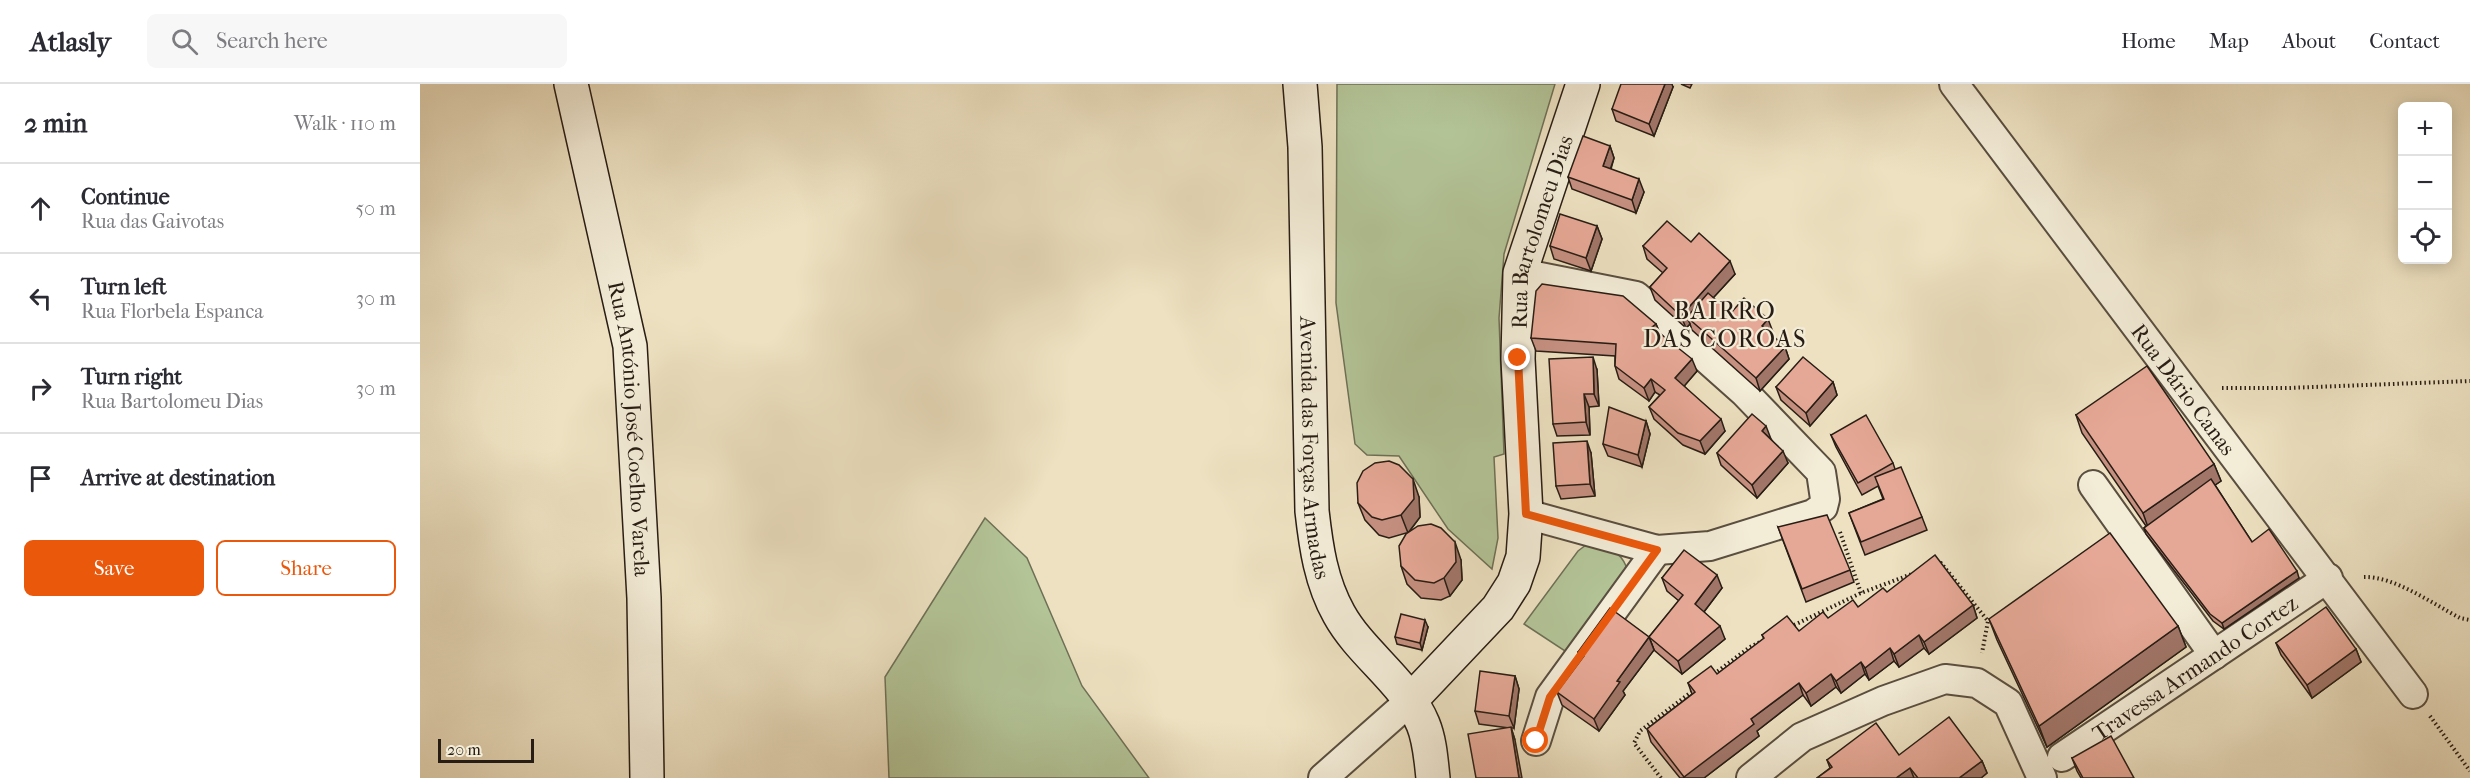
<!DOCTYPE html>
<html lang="en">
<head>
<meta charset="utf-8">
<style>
  :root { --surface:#fff; --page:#f7f7f7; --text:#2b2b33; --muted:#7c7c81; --line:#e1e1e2; --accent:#ea580c }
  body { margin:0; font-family:"IM FELL French Canon",serif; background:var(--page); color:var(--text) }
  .controls { position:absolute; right:18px; top:18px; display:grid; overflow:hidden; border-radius:9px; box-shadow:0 3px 15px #0003 }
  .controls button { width:54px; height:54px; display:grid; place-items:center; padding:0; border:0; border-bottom:2px solid var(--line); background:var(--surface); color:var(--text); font:30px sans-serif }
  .scale { position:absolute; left:18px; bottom:15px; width:96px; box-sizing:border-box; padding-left:6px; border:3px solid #281d14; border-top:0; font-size:16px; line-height:21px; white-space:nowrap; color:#281d14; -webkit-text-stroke:4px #f3ecd7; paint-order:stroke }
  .stop { position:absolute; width:18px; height:18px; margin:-14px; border:4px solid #ea580c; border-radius:50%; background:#fff }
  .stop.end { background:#ea580c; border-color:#fff; box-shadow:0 2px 6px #0008 }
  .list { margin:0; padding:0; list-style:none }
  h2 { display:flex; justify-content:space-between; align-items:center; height:78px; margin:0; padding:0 24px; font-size:26px }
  h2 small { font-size:20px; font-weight:400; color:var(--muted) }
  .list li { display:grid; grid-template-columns:39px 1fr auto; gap:18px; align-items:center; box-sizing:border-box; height:90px; padding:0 24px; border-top:2px solid var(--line) }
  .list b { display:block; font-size:22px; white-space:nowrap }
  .list p { margin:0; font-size:20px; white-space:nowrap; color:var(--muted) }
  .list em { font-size:20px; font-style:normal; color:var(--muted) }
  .actions { display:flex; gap:12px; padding:18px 24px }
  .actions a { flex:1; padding:14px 0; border:2px solid var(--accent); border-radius:9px; text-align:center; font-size:21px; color:var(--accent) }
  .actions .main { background:var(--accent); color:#fff }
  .icon { flex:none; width:33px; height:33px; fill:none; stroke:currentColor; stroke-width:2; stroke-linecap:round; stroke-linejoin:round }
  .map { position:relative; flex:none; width:2050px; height:694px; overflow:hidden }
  header { display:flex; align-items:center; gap:36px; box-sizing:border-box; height:84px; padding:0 30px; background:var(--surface); border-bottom:2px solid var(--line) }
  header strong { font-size:28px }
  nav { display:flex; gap:33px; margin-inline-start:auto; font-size:21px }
  .search { width:420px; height:54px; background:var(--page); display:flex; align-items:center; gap:15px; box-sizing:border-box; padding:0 21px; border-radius:9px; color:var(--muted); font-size:22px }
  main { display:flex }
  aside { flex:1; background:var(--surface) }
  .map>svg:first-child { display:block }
</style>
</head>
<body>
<header>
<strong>Atlasly</strong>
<div class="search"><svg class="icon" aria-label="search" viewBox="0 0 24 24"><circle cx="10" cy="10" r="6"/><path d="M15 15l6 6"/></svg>Search here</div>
<nav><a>Home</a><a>Map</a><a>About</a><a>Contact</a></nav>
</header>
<main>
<aside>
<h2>2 min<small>Walk · 110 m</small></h2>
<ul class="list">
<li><svg class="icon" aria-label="ahead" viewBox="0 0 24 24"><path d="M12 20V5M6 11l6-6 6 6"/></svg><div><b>Continue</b><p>Rua das Gaivotas</p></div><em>50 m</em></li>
<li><svg class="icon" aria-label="left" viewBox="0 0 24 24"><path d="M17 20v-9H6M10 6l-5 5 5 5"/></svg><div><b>Turn left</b><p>Rua Florbela Espanca</p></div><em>30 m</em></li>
<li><svg class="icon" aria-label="right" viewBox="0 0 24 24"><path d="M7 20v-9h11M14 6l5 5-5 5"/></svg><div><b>Turn right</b><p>Rua Bartolomeu Dias</p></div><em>30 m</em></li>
<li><svg class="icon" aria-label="arrive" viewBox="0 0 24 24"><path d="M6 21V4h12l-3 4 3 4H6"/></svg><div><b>Arrive at destination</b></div></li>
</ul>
<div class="actions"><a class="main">Save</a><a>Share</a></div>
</aside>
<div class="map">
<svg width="2050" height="694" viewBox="0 0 2050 694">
  <rect width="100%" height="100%" fill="#ede1c1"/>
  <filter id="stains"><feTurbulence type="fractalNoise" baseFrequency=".00333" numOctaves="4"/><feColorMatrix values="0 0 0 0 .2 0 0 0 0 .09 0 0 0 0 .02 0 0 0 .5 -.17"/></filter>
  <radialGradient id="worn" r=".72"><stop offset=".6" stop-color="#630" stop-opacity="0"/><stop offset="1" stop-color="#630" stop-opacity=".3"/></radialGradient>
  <g fill="#b3c497" stroke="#6e7056" stroke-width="1.5">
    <path d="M917,0h218l-51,170 -5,64 5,136 -10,3 4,81 -6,31 -44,-40 -49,-73 -32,-1 -12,-11 -19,-141z"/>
    <path d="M565,434l42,40 55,128 67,92h-260l-4,-101z"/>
    <path d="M1166,461c18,4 32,2 40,21l-3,9 -55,78 -44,-29 54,-73z"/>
  </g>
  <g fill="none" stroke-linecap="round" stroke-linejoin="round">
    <defs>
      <g id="street">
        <path id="s1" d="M1534,0l459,610"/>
        <path d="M1100,189l116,23 108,96 77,80 4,27 -2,8 -10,7 -103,32 -53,4 -131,-36"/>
        <path d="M1673,401l121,170"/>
        <path d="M1116,657l14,-44 107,-147"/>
        <path id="s2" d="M1642,673l266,-179"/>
        <path d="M903,694l87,-77"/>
        <path d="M1331,694l51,-41 81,-36 62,-22 32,4 31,20 34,75"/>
      </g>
      <g id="secondary">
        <path id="s3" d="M151,0l59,262 14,252 3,180"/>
        <path id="s4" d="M880,0l5,63 7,364c4,36 9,71 27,103 22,40 66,67 84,110 7,17 8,36 10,54"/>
        <path id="s5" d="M990,617l88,-93 16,-25 9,-26 3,-43 -8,-155 2,-86 63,-189"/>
      </g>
    </defs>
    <use href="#street" stroke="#594e3f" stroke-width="32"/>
    <use href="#secondary" stroke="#281d14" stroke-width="36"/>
    <g stroke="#281d14" stroke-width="4" stroke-dasharray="1.5 3" stroke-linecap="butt">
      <path d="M1802,304h66l182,-7"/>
      <path d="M1420,448l21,61"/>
      <path d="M1516,481l5,-2 47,58 -6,32"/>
      <path d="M1944,493c30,-1 69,27 96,41l10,2"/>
      <path d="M1370,543l71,-34 51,-19"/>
      <path d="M1294,590l36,-27 12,-6"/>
      <path d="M2010,632l40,55"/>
      <path d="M1241,694l-27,-35 6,-12 54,-41"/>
    </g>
    <use href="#street" stroke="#f3ecd7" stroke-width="28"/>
    <use href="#secondary" stroke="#f3ecd7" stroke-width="33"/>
  </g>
  <g fill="#c69081" stroke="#281d14" stroke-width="1.5">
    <path d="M1261,0h11l-2,4z"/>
    <path d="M1253,3l-19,49 -38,-15 -4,-12z"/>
    <path d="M1190,62l4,12 -3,11 33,23 -8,21 -64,-24 -4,-12z"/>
    <path d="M1177,142l5,13 -11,32 -37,-12 -4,-13z"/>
    <path d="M1271,158l44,32 -22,24 18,15 42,19 -2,2 14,13 4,12 -29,32 -68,-61 -2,-6 -4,4 -31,-28 -5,-13 13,-14 -16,-14 -4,-13z"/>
    <path d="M1236,240l4,9 37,38 -13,15 41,45 -20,23 -22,-9 -29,-26 -5,-12 11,-12 -5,-3 -6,9 -30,-22 -4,-13v-10l-79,-5 -5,-13z"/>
    <path d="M1177,286l2,36 -10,1 1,28 -33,1 -4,-12z"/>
    <path d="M1413,298l4,13 -27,31 -29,-26 -5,-13z"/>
    <path d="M1656,331l138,49 7,17 -6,4 37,57 47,36 -75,51 -11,-8 -67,-87 -2,-6 2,-2 -64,-93z"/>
    <path d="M1226,337l4,13 -8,33 -34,-11 -5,-12z"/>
    <path d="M1411,351l62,28 2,6 27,48 5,13 -62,25 -16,-42 34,-14 -5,-13 -16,9 -26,-48z"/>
    <path d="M1351,355l17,24 -31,35 -36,-33 -4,-12z"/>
    <path d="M1171,369l4,43 -34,3 -5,-13z"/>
    <path d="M999,413l1,20 -11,15 52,28 1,20 -12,16 -9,4 -20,-2 -14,-14 -6,-18 5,-33 -17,5 -10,-3 -14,-15 -7,-17z"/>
    <path d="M1358,443l72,43 4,12 -48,20z"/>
    <path d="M1242,494l60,10 -18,24 21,27 -43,35 -28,-24 -5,-13 30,-36 -12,-10z"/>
    <path d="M1467,508l86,13 4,13 -48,36 -5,-6 -25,19 -5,-6 -25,19 -4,-6 -24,19 -5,-6 -25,19 -8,-11 -46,36 2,5 -55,42h-24l-29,-36 -4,-13 45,-35 -4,-11 29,-9 47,-35 -2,-4 37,-4 59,-24z"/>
    <path d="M1569,535l189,7 8,21 -139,100 -50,-107z"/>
    <path d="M1008,543l-6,23 -25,-6 -2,-7z"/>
    <path d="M1229,553l5,13 -31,41 2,4 -26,36 -37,-26 -5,-13 24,-32 -3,-8z"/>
    <path d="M1856,559l80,6 5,13 -49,36 -31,-43z"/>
    <path d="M1095,592l4,13 -5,39h-3l4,12 -6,-12 -30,-4 -4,-13z"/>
    <path d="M1479,671l83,6 5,12 -6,5h-164l13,-10 -3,-8z"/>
    <path d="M1652,674l62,20h-53l-4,-7z"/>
  </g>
  <g fill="#a17669" stroke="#281d14" stroke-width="1.5">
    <path d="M1245,0h7l1,3 -19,49 -5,-12z"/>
    <path d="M1190,62l4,12 -7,21 -4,-13z"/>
    <path d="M1219,95l5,13 -8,21 -4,-13z"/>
    <path d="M1177,142l5,13 -11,32 -5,-13z"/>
    <path d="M1310,177l5,13 -43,47 -5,-4 3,7 -4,4 -5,-12z"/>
    <path d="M1348,235l5,13 -6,6 -5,-12z"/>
    <path d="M1236,240l5,12 -9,-9z"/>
    <path d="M1365,263l4,12 -29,32 -4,-13z"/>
    <path d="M1173,273l4,13 2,36 -5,-12z"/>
    <path d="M1272,275l5,12 -17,20 -5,-13z"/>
    <path d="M1231,295l4,13 -6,9 -5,-13z"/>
    <path d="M1413,298l4,13 -27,31 -4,-13z"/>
    <path d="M1164,310l5,13 1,28 -4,-13z"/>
    <path d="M1301,335l4,12 -20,23 -5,-13z"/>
    <path d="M1226,337l4,13 -8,33 -4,-12z"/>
    <path d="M1346,342l5,13 -9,-8z"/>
    <path d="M1167,357l4,12 4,43 -5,-12z"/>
    <path d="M1363,367l5,12 -31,35 -5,-13z"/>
    <path d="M1794,380l7,17 -72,49 -6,-17z"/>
    <path d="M993,395l6,18 1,20 -12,16 -7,-18z"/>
    <path d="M1035,458l6,18 1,20 -12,16 -6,-18z"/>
    <path d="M1877,487l2,7 -75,51 -2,-6z"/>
    <path d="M1297,491l5,13 -22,29 -5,-13z"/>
    <path d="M1553,521l4,13 -48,36 -5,-12z"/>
    <path d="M1005,536l3,7 -6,23 -2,-7z"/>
    <path d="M1300,542l5,13 -43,35 -4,-13z"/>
    <path d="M1758,542l8,21 -139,100 -8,-21z"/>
    <path d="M1499,551l5,13 -25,19 -5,-13z"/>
    <path d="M1229,553l5,13 -31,41 2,4 -26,36 -5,-12 23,-38z"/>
    <path d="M1470,564l4,13 -25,19 -4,-12z"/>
    <path d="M1936,565l5,13 -49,36 -5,-13z"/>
    <path d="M1441,578l4,12 -24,19 -5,-12z"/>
    <path d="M1411,590l5,13 -25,19 -5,-13z"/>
    <path d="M1095,592l4,13 -5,39 -5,-12z"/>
    <path d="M1379,599l4,12 -46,36 2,5 -55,42h-20v-1l67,-58z"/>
    <path d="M1091,643l4,13 7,38h-3z"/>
    <path d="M1562,677l5,12 -6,5h-22z"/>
    <path d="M1490,684l4,10h-18z"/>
  </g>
  <g fill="#e6a896" stroke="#281d14" stroke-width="1.5">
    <path d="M1201,0h44l-16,40 -37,-15z"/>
    <path d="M1163,52l27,10 -7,20 36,13 -7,21 -64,-23z"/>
    <path d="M1140,130l37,12 -11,32 -36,-12z"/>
    <path d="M1247,137l24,21 8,-9 31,28 -49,55 -31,-29 17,-19 -24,-22z"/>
    <path d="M1122,200l81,12 33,28 -4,3 40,32 -17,19 46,41 -21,22 -22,-8 -29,-26 16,-17 -14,-11 -7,9 -29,-22 1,-22 -85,-6 5,-47z"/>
    <path d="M1288,209l23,20 13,-15 24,21 -6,7 23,21 -29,31 -69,-61z"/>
    <path d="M1173,273l1,37h-10l2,28 -33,2 -4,-65z"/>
    <path d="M1383,273l30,25 -27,31 -30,-26z"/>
    <path d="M1727,282l67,98 -71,49 -67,-98z"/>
    <path d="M1189,323l37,14 -8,34 -35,-11z"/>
    <path d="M1332,330l14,12 -4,5 21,20 -31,34 -35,-32z"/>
    <path d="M1446,331l27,48 -35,20 -27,-48z"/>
    <path d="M1167,357l3,43 -34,2 -3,-43z"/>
    <path d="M969,377l10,4 14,14 1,20 -13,16 -19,5 -10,-3 -14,-14 -1,-20 6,-12 12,-8z"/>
    <path d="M1481,383l21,50 -61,25 -12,-29 35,-14 -9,-22z"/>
    <path d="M1791,395l41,63 17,-13 28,42 -75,52 -12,-9 -66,-86z"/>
    <path d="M1407,431l23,55 -48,19 -24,-62z"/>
    <path d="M1011,440l10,4 14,14 1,20 -12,16 -10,5 -19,-3 -14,-14 -2,-20 7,-12 12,-8z"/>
    <path d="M1690,449l68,93 -139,100 -50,-107z"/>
    <path d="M1264,466l33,25 -22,29 25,22 -42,35 -29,-24 34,-42 -21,-17z"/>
    <path d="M1515,471l38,50 -49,37 -5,-7 -25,19 -4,-6 -25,20 -4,-6 -25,19 -5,-7 -25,19 -7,-10 -48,36 3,5 -70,53 -37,-48 48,-37 -7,-9 23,-17 6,8 47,-36 -2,-3 25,-19 12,15 24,-19 5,6 25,-18 5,7 25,-19 4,4z"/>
    <path d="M1906,523l30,42 -49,36 -31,-42z"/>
    <path d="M1190,524l39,29 -32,44 3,1 -26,37 -37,-27 27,-36 -6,-4z"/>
    <path d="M981,530l24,6 -5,23 -25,-6z"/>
    <path d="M1060,587l35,5 -6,40 -34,-5z"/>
    <path d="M1529,633l33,44 -23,17h-41l-8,-10 -14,10h-79l15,-11 -5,-7 49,-37 23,32z"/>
    <path d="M1091,643l8,51h-43l-8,-44z"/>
    <path d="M1691,652l23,42h-51l-11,-20z"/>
  </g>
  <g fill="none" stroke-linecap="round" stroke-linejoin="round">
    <path stroke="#ea580c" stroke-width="8" d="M1098,274l8,156 131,36 -107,147 -14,44"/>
  </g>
  <g text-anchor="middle" stroke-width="4.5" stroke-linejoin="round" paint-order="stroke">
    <g font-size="22" fill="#281d14" stroke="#f3ecd7">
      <text dy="8" stroke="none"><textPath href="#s5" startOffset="514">Rua Bartolomeu Dias</textPath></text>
      <text dy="8" stroke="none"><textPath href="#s1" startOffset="382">Rua Dário Canas</textPath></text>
      <text dy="8" stroke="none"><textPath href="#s3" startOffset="351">Rua António José Coelho Varela</textPath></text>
      <text dy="8" stroke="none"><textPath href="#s4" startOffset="364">Avenida das Forças Armadas</textPath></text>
      <text dy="8" stroke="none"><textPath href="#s2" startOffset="160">Travessa Armando Cortez</textPath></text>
    </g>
    <g font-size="24" letter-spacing="1.5" fill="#281d14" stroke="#f3ecd7">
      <text x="1305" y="235">BAIRRO<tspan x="1305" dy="28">DAS COROAS</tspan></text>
    </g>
  </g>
  <rect width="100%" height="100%" filter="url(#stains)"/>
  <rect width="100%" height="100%" fill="url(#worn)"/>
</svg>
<div class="controls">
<button>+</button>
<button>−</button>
<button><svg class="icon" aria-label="locate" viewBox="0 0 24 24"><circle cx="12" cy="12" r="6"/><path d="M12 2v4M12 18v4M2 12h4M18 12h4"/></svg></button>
</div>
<div class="scale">20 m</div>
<div class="stop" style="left:1116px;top:657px"></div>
<div class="stop end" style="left:1098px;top:274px"></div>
</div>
</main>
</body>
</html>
